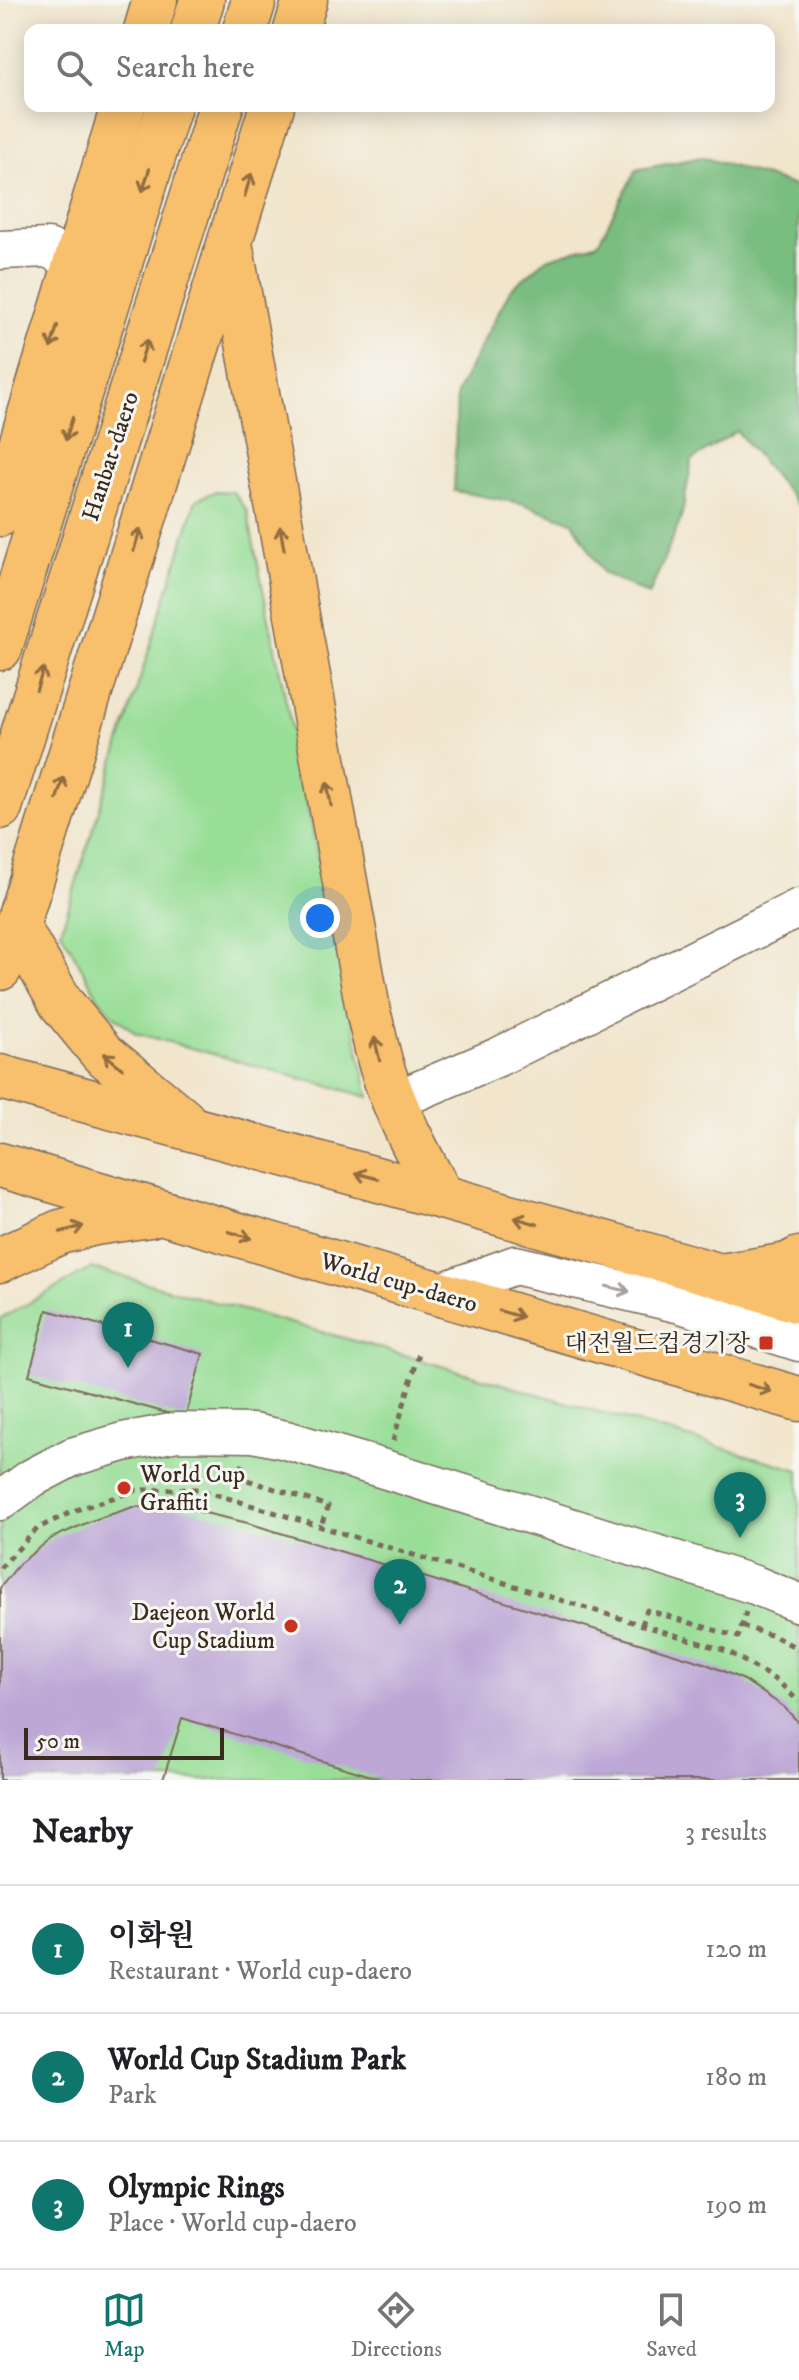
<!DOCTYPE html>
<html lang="en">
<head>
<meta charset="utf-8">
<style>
  :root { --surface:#fff; --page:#f6f6f6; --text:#202124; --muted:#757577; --line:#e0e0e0; --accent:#0f766e }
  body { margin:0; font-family:"IM FELL DW Pica","Noto Serif KR",serif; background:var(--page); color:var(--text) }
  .scale { position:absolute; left:24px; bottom:20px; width:200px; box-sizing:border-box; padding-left:8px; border:4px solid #3b2a1e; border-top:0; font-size:22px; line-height:28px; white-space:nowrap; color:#3b2a1e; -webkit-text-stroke:6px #f6f6f2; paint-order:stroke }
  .you { position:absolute; left:320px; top:918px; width:28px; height:28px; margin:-20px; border:6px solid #fff; border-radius:50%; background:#1a73e8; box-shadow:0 0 0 12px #1a73e833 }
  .badge { display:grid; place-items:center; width:52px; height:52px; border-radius:50%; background:var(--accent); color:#fff; font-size:26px; font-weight:700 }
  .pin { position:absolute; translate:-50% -66px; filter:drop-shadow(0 2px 4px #0008) }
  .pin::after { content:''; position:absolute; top:42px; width:28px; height:24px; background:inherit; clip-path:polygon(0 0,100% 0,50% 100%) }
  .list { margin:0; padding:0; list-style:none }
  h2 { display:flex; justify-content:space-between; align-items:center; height:104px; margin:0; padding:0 32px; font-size:34px }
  h2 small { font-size:26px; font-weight:400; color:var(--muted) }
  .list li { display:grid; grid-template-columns:52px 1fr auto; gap:24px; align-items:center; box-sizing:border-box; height:128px; padding:0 32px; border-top:2px solid var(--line) }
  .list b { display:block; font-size:30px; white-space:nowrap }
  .list p { margin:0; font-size:26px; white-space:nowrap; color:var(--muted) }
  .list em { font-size:26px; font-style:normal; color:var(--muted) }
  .icon { flex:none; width:44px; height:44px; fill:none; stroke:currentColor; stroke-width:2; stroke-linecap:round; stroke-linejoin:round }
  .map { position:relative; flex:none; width:799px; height:1780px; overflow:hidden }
  .search { position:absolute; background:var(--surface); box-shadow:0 4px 20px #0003; left:24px; right:24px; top:24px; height:88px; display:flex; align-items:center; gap:20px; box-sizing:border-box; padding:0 28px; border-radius:16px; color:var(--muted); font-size:30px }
  .sheet { height:488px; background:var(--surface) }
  nav { display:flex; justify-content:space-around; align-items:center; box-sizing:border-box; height:112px; border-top:2px solid var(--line); background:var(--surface); font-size:22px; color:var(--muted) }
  nav a { display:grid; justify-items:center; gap:4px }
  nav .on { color:var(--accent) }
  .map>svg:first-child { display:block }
</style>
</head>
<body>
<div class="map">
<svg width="799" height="1780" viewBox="0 0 799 1780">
  <rect width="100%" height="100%" fill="#f6f6f2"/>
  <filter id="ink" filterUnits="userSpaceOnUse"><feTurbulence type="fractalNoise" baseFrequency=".0125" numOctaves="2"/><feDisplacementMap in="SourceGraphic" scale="16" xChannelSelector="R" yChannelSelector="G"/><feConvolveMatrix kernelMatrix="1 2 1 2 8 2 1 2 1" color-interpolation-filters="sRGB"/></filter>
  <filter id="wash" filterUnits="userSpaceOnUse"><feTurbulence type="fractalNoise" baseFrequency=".006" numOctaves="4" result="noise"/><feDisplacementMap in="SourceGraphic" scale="32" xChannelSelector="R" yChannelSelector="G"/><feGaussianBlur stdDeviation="1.8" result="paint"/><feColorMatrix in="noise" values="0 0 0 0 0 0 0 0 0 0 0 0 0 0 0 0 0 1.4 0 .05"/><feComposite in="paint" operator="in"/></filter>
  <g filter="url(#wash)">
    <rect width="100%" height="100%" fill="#f1e5cc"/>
    <g fill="#99de97" stroke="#6a845a" stroke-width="2">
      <path d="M216,491l17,1 14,19 95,464 27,122 -233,-64 -25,-20 -15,-19 -35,-63 135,-431z"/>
      <path d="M92,1268l277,77 430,125v310h-799v-461z"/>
    </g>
    <path fill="#7abd80" stroke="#5a744f" stroke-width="2" d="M702,157l97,30v319l-62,-75 -45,29 -11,59 -32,76 -46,-22 -30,-51 -52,-19 -67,-12 3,-99 53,-102 37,-31 51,-16 38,-73z"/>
    <g id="blocks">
      <g fill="#bda7d6">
        <path d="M47,1310l156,44 -18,64 -156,-43z"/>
        <path d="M133,1507h46l69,16 456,140 40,17 40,27 15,16v57h-415l-202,-62 -19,62h-163v-192l20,-25 32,-25 39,-17z"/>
      </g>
    </g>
  </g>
  <g filter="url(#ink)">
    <use href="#blocks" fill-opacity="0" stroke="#7b6b5b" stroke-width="2"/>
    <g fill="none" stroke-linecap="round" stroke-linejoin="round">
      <defs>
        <g id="minor">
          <path d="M0,250l48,-2 29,15"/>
          <path d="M394,1101l104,-44 301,-149"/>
          <path d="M436,1294l79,-29 166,39 118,38"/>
          <path d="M0,1501l32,-23 40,-21 51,-15 54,-10 76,1 33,7 98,29 371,116 44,18"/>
        </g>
        <g id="major">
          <path d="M146,30l9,-30"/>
          <path d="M193,30l9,-30"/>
          <path d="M245,30l9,-30"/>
          <path d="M296,30l9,-30"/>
          <path d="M230,243l139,772c5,19 8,38 14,56 14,44 36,85 59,126"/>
          <path d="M0,514l123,-408"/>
          <path d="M0,648l169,-542"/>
          <path d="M0,807l221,-701"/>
          <path d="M17,926l44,77 41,50 81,67"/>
          <path d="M0,968l17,-42 28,-89 227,-731"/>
          <path d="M0,1077l442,120 279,79 78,25"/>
          <path d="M0,1165l799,234"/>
          <path d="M0,1260l60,-28 35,-9 55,-8"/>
        </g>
        <path id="highway" d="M721,1276l67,-11 11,-6"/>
      </defs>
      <use href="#minor" stroke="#7b6b5b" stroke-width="41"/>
      <use href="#major" stroke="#7b6b5b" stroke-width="47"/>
      <use href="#highway" stroke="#7b6b5b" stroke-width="47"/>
      <g stroke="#7b6b5b" stroke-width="5" stroke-dasharray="6 6" stroke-linecap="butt">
        <path d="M393,1441l27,-91"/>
        <path d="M243,1464l-5,13 90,29 -7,20"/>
        <path d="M0,1568l38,-40 38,-18 61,-20 61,-1 529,162 52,31 20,20"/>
        <path d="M642,1625l5,-15 91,27 8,-25"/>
        <path d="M742,1626l34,11 23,12"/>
      </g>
      <use href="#minor" stroke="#fff" stroke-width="38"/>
      <use href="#major" stroke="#f8bf6c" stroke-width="44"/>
      <use href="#highway" stroke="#f8bf6c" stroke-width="44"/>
    </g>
    <defs><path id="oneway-shaft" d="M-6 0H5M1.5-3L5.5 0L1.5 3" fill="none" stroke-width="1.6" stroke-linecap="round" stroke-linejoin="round" transform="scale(2)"/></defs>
    <g stroke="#906d41">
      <use href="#oneway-shaft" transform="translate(146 180) rotate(107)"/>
      <use href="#oneway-shaft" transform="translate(248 185) rotate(-73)"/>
      <use href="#oneway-shaft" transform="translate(54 337) rotate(107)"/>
      <use href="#oneway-shaft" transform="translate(144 351) rotate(-72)"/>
      <use href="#oneway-shaft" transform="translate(69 429) rotate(107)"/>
      <use href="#oneway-shaft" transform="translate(282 538) rotate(-100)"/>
      <use href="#oneway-shaft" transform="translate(137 540) rotate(-73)"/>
      <use href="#oneway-shaft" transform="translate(40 679) rotate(-72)"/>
      <use href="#oneway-shaft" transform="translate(60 788) rotate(-73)"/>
      <use href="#oneway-shaft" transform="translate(329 794) rotate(-100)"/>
      <use href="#oneway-shaft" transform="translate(377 1049) rotate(-103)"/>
      <use href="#oneway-shaft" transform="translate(113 1061) rotate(-140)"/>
      <use href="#oneway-shaft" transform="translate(367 1176) rotate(-165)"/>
      <use href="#oneway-shaft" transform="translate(526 1221) rotate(-164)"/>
      <use href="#oneway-shaft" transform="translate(72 1229) rotate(-15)"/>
      <use href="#oneway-shaft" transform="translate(240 1235) rotate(17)"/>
      <use href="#oneway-shaft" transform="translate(511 1314) rotate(16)"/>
      <use href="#oneway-shaft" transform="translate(760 1388) rotate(17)"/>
    </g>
    <use stroke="#a79f9a" href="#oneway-shaft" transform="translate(618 1289) rotate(13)"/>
  </g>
  <g fill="#c8321e" stroke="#f6f6f2" stroke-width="3">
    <rect x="758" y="1335" width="16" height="16" rx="4"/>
    <circle cx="124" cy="1488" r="8"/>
    <circle cx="291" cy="1626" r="8"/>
  </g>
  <g text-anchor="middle" stroke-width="6" stroke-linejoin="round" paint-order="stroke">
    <g font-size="24" fill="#3b2a1e" stroke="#f6f6f2">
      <text transform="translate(110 456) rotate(-72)" y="8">Hanbat-daero</text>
      <text transform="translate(399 1282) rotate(16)" y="8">World cup-daero</text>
    </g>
    <g font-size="24" fill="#3b2a1e" stroke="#f6f6f2" text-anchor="end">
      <text x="750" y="1351">대전월드컵경기장</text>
      <text x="140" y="1482" text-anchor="start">World Cup<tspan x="140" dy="28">Graffiti</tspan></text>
      <text x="275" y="1620">Daejeon World<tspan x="275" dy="28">Cup Stadium</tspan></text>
    </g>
  </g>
</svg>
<div class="scale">50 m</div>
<div class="you"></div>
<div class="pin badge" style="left:128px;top:1368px">1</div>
<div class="pin badge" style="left:400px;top:1625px">2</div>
<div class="pin badge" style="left:740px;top:1538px">3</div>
<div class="search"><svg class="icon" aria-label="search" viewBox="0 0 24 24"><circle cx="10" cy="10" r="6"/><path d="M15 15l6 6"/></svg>Search here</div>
</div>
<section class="sheet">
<h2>Nearby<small>3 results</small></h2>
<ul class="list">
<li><span class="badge">1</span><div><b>이화원</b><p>Restaurant · World cup-daero</p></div><em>120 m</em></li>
<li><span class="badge">2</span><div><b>World Cup Stadium Park</b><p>Park</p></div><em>180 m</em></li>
<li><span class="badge">3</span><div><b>Olympic Rings</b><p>Place · World cup-daero</p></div><em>190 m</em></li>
</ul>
</section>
<nav>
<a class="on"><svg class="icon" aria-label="map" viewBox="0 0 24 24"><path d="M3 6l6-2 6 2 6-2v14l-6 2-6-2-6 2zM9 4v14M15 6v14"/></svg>Map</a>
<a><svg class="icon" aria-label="directions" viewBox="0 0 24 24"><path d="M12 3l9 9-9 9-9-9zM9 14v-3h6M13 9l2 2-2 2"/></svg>Directions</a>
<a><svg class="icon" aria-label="saved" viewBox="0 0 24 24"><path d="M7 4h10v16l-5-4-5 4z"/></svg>Saved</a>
</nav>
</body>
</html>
